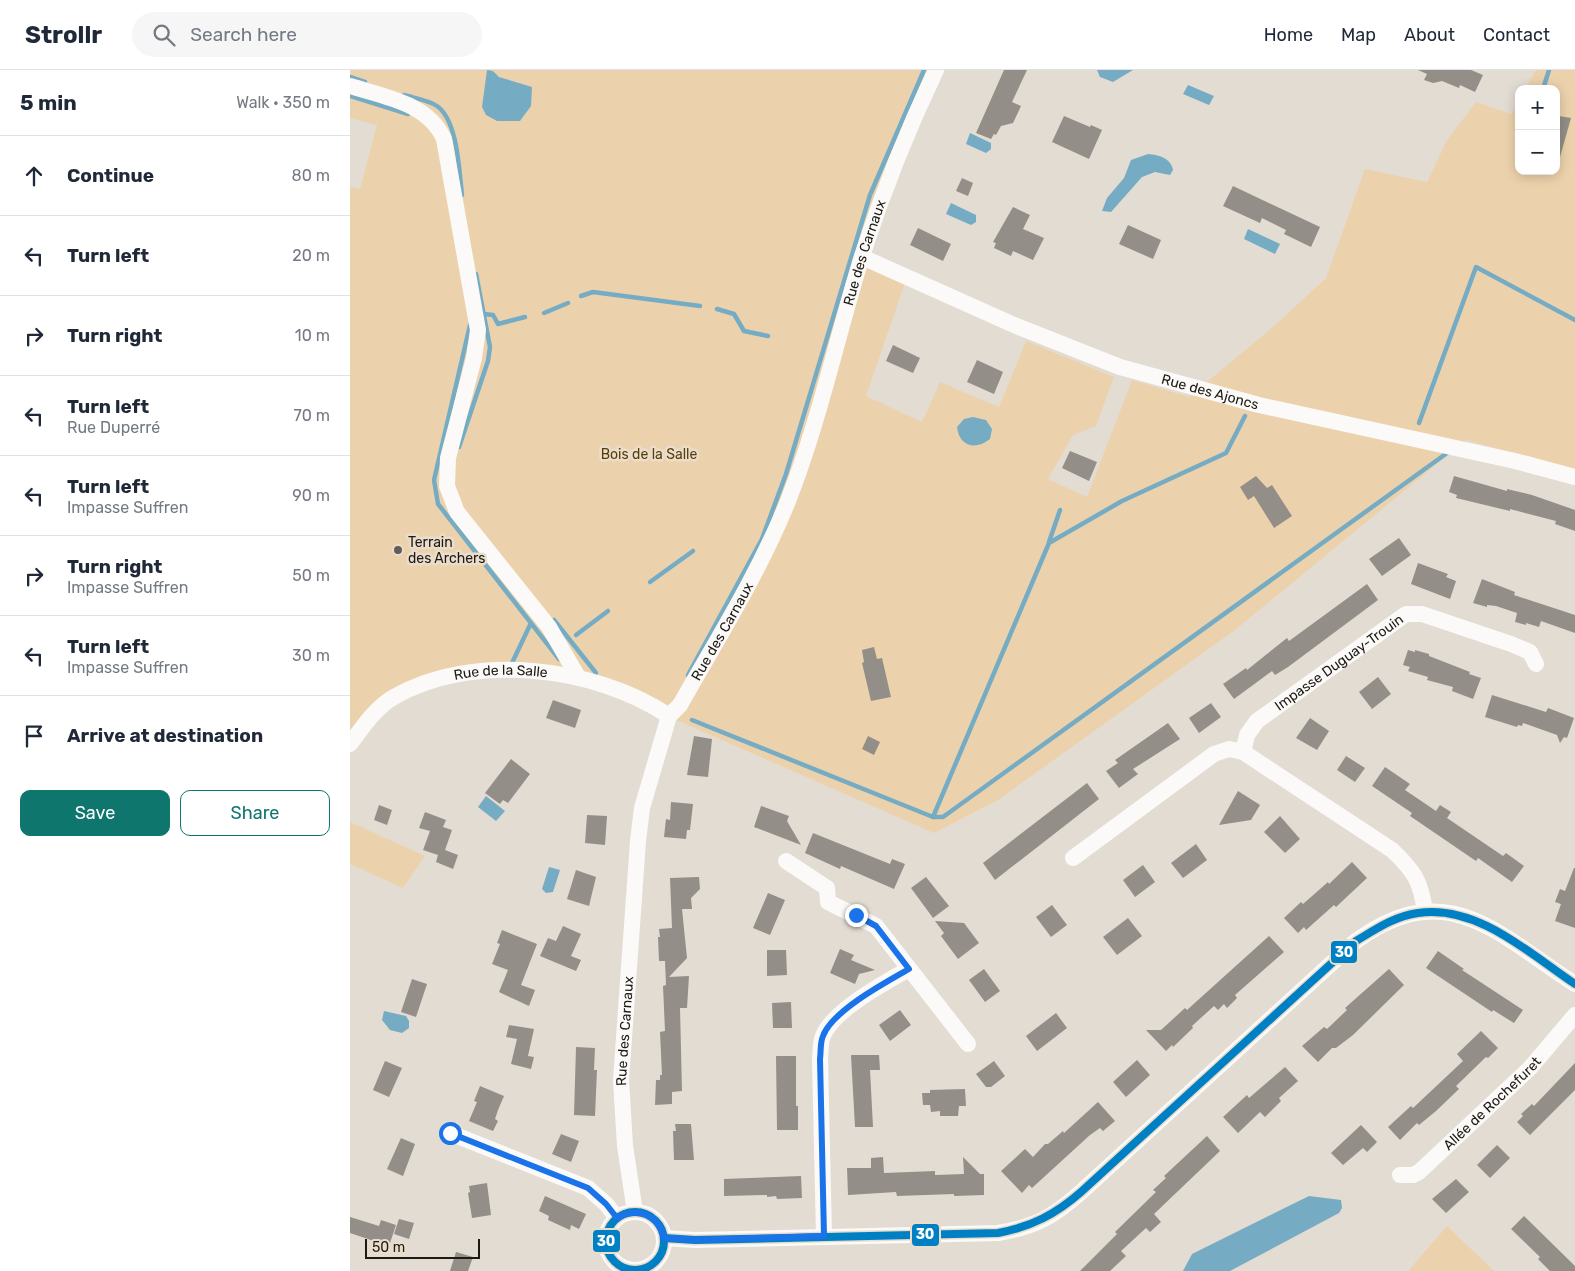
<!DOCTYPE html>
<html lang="en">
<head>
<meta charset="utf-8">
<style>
  :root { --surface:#fff; --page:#f6f6f7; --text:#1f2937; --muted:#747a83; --line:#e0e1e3; --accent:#0f766e }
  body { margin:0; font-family:Rubik,sans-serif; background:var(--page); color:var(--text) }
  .controls { position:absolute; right:15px; top:15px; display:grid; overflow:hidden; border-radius:10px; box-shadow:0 2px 12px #0003 }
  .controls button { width:45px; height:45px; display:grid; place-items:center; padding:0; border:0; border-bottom:1px solid var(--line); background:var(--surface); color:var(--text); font:25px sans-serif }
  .scale { position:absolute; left:15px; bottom:12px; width:115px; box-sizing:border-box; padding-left:5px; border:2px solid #1d1913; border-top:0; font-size:14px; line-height:18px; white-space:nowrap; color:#1d1913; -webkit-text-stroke:4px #eaddcc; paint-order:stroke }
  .stop { position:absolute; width:15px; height:15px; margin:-11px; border:4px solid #1a73e8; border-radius:50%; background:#fff }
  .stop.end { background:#1a73e8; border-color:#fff; box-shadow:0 1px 5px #0008 }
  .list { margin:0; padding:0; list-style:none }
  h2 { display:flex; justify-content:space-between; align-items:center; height:65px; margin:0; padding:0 20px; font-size:21px }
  h2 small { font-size:16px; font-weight:400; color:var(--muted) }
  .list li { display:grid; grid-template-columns:32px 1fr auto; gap:15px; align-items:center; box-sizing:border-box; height:80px; padding:0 20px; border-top:1px solid var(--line) }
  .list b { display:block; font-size:19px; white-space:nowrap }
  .list p { margin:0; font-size:16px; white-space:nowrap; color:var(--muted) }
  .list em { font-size:16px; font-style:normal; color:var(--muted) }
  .actions { display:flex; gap:10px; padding:15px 20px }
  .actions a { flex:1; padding:11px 0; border:1px solid var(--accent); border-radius:10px; text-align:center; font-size:18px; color:var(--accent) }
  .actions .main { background:var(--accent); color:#fff }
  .icon { flex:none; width:28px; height:28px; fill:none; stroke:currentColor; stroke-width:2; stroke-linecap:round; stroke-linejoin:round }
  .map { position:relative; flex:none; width:1225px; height:1201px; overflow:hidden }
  header { display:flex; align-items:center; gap:30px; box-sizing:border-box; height:70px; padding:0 25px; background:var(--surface); border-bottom:1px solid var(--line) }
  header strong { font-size:24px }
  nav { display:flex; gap:28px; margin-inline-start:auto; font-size:18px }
  .search { width:350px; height:45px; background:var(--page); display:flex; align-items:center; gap:12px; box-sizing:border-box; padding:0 18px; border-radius:28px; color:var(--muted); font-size:19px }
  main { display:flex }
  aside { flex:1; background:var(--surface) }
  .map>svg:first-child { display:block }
</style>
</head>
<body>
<header>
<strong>Strollr</strong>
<div class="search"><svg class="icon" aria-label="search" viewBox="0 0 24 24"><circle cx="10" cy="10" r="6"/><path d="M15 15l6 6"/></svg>Search here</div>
<nav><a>Home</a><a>Map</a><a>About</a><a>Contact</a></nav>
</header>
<main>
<aside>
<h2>5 min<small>Walk · 350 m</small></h2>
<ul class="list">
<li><svg class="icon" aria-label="ahead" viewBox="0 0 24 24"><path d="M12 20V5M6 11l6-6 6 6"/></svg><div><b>Continue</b></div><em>80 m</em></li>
<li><svg class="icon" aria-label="left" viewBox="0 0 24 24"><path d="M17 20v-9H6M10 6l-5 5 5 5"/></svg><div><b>Turn left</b></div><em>20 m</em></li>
<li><svg class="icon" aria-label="right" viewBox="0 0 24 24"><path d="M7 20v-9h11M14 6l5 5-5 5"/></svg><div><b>Turn right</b></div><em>10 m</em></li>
<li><svg class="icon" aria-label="left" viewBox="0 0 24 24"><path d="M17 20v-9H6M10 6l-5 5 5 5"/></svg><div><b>Turn left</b><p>Rue Duperré</p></div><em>70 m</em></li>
<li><svg class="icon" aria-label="left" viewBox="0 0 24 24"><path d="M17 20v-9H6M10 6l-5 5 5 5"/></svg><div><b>Turn left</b><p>Impasse Suffren</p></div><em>90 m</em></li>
<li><svg class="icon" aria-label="right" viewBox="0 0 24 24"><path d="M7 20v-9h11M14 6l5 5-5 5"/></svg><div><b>Turn right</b><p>Impasse Suffren</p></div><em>50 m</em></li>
<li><svg class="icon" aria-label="left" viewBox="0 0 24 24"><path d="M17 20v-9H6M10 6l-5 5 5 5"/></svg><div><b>Turn left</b><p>Impasse Suffren</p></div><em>30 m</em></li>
<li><svg class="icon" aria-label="arrive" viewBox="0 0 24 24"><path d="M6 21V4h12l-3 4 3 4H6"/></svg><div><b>Arrive at destination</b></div></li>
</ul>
<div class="actions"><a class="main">Save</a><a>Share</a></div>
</aside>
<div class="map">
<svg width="1225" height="1201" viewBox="0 0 1225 1201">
  <rect width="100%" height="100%" fill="#e3dcd3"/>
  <g fill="#ecd2ac">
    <path d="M0,0h586l-74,187 45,20 -41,119 56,26 18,-40 59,25 27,-66 88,36 -18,49 -23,9 -25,44 39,18 45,-117 57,17 84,-70 53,-49 39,-109 62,13 20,-42 29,-38 35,12 8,-13v70h37v-82h-31l11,-19h39v400l-109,-30 -231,190 -237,170 -64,33 -356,-156 -82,-6 -104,27 -42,46v-557l10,2 17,-64 -27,-7z"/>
    <path d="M0,752l75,34 -22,32 -53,-24z"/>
    <path d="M1097,1156l47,45h-86z"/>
  </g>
  <g fill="#75acc4">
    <path d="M137,0l6,1 6,6 33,10 -1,19 -11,15h-23l-11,-6 -4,-8z"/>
    <path d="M747,0h36l-20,12 -13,-5z"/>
    <path d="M838,15l26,11 -5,9 -26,-11z"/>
    <path d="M620,63l21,10v6l-5,4 -20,-9z"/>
    <path d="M798,84c11,1 23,4 25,16l-3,5 -15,-3 -13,5 -31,35 -9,-1 5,-13 17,-20 7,-18z"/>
    <path d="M601,133l25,12v7l-5,3 -25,-11z"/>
    <path d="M898,159l32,15 -5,10 -31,-15z"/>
    <path d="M623,347l13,3 6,9 -2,10c-15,12 -31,7 -33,-12l7,-8z"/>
    <path d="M136,726l19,15 -9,10 -18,-14z"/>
    <path d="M199,797l11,3 -7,22 -7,1 -4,-4z"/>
    <path d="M34,941l22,5 3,5v7l-7,5 -12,-3 -8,-10z"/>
    <path d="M959,1126l32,4 1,8 -3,5 -109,58h-47l9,-17z"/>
  </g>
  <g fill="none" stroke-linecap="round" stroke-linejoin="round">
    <g stroke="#75acc4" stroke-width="4.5">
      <path d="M0,7l15,5"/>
      <path d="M1193,19l6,-19"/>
      <path d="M54,25c10,3 24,5 33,11 21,15 22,65 25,89"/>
      <path d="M0,26l58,18"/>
      <path d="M231,226l12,-4 107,14"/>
      <path d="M367,239l17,5 10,17 24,5"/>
      <path d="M194,243l24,-10"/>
      <path d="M134,244l9,1 5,9 27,-7"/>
      <path d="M120,255l-36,155 4,24 121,155"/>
      <path d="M1069,353l57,-156 99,53"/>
      <path d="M109,377l29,-86 2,-14 -14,-73"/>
      <path d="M699,472l11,-32"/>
      <path d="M300,512l43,-31"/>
      <path d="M204,550l42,53"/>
      <path d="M226,565l32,-24"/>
      <path d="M162,593l18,-38"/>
      <path d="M338,605l74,-136 24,-65 84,-279 54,-125"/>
      <path d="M342,650l241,97h10l504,-364"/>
      <path d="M583,747l116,-274 73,-42 104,-48 19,-37"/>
    </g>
  </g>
  <g fill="#948e88">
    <path d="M654,0h23l-15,32 9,4 -8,17 -12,3 -5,9 -2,-1 -3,5 -15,-6z"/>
    <path d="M1068,0h53l12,5 -8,17 -15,-7 -1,3 -17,-7 -9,2 -9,-3 3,-6z"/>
    <path d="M714,46l26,11 1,-2 11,5 -13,29 -37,-17z"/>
    <path d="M1209,46l12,2 -11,39h-4v-30z"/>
    <path d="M612,108l11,5 -5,13 -12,-5z"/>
    <path d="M883,116l87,41 -9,20 -27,-13 2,-4 -24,-12 -2,5 -37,-17z"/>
    <path d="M663,137l17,8 -7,14 21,9 -11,22 -20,-9 -2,5 -17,-8 2,-5 -3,-1z"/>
    <path d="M778,155l33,15 -8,19 -34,-15z"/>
    <path d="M568,158l33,16 -8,17 -33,-16z"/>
    <path d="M543,275l27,13 -7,15 -27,-12z"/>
    <path d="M627,290l26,12 -9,22 -27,-12z"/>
    <path d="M720,381l27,11 -8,19 -27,-13z"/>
    <path d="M906,406l11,12 5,-3 20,31 -18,12 -20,-32 -6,4 -8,-13z"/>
    <path d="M1104,406l53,15v-2l25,6 43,15v21l-20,-7 1,-3 -46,-12v2l-54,-13 1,-3 -8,-3z"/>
    <path d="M1049,468l12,17 -29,21 -13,-17z"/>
    <path d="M1068,493l30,11 -2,3 10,4 -6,18 -39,-15z"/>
    <path d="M1132,509l33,13 -1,3 61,20v18l-34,-12 -2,6 -13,-4v2l-11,-3 2,-9 -21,-7 -9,-1v2l-14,-4z"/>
    <path d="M1017,514l11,16 -90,67 -13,8 -3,-4 -38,28 -11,-15 23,-16 1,2 40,-32 2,3z"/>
    <path d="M524,577l3,12 5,-1 9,39 -20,4 -9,-38 2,-1 -2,-12z"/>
    <path d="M1058,580l7,2v-2l14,4v2l41,16 -1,2 12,4 -8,21 -21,-8 1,-4 -26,-7 1,-3 -20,-6 2,-4 -7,-2z"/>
    <path d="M1028,607l13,17 -19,15 -13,-17z"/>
    <path d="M1142,625l54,17 2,-4 26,10 -7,20 -3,-1 -4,6 -3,-8 -34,-12 -1,3 -4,-1 -1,2 -32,-10z"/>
    <path d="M203,630l28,10 -6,18 -29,-10z"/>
    <path d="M861,633l10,14 -22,16 -10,-15z"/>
    <path d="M960,648l19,13 -12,19 -21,-12z"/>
    <path d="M818,653l12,16 -47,30 5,5 -19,14 -13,-17 12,-8 -3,-3z"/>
    <path d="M344,666l18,3 -4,38 -21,-2z"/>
    <path d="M518,666l12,6 -6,13 -12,-6z"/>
    <path d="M996,686l19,12 -10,14 -18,-12z"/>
    <path d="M161,689l19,15 -22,29 -5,-3 -3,4 -15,-11z"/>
    <path d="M1035,697l25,17 -5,6 31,21 4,-6 11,7 -4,6 56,38 3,-3 18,13 -12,16 -34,-24 -2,3 -66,-45 2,-3 -40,-27z"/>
    <path d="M737,713l12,16 -104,81 -12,-17z"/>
    <path d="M888,721l22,14 -9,15 -32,5z"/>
    <path d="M321,732l22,2 -3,26h-3l-1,9 -22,-2 2,-18 4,1z"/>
    <path d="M29,735l13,5 -5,15 -13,-5z"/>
    <path d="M411,736l28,10 -2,5 14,24 -47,-18z"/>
    <path d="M75,742l21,8 -3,7 9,3 -7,20 13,5 -5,14 -17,-7 2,-7 -15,-5 7,-19 -11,-3z"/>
    <path d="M237,745l20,1 -2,29 -20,-2z"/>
    <path d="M930,746l20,23 -15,14 -21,-21z"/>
    <path d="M463,763l77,31 2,-5 13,5 -11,25 -53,-23 -1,3 -35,-16z"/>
    <path d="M846,774l11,16 -24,18 -12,-15z"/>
    <path d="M1002,792l15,16 -31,29 -2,-2 -28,25 -2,-3 -6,6 -14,-15 17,-16 2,2 25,-22 1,2z"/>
    <path d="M793,795l12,17 -20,15 -12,-17z"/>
    <path d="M1224,798h1v60l-20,-7 6,-17 -6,-2 5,-13 5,2z"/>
    <path d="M226,800l20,7 -7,29 -22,-7z"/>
    <path d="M349,807l1,12 -9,9 1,11h-10l5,49 -18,19 20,-1 -2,32h-7l2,83 -10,1v12l-17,1 1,-25h4v-5h2l-2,-43 5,-1 -2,-45 3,-1 -1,-24h-6l-1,-24h2l-1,-8 13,-1 -2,-50z"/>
    <path d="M576,807l23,29 -16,12 -22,-30z"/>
    <path d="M418,823l17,7 -15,35 -17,-7z"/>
    <path d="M702,835l15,20 -16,12 -15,-20z"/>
    <path d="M778,848l14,18 -25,19 -14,-18z"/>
    <path d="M585,851l29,2 15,20 -21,16 -17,-23 3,-3z"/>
    <path d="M213,856l18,8 -10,22 10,4 -5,11 -36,-15 8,-18 8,3z"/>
    <path d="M152,860l35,14 -16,41 14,5 -6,16 -30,-14 9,-22 -16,-6 8,-20 -3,-1z"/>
    <path d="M919,866l15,16 -49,43 2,3 -10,10 -3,-4 -6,6 -4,-4 -22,20 1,2 -20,19 -1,-2 -6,6 -20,-21h15l24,-22 2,2z"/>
    <path d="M490,879l14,6 -3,5 24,10 -16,4 -4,10 -25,-11z"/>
    <path d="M417,880h19l1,25 -20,1z"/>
    <path d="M1088,881l26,18 -2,1 61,40 -9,13 -21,-13 -1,2 -66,-44z"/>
    <path d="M634,899l16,22 -15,11 -16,-22z"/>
    <path d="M1039,899l15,16 -51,50 -17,13h-4l-14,14 -16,-16 22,-19 3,2 20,-19 -2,-2z"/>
    <path d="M62,909l15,5 -11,33 -15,-5z"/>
    <path d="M441,932l1,26h-19l-1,-25z"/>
    <path d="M550,940l11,15 -21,16 -11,-16z"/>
    <path d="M706,943l11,15 -30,23 -11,-15z"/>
    <path d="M159,955l25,4 -6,27 6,1 -3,12 -20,-5 6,-25 -11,-2z"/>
    <path d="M1131,961l17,17 -10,10 -2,-1 -30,29 3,3 -23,22 -17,14 -2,-2 -17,17 -12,-13 23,-21 2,2 50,-47 -6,-7z"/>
    <path d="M226,977l19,1 -1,22h3l-2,46 -21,-1z"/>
    <path d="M501,985h28l1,15h-10l3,57h-18z"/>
    <path d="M426,986h20v50h2v24h-21z"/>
    <path d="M787,990l13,15 -24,22 -13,-15z"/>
    <path d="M35,991l17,7 -13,29 -16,-7z"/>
    <path d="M644,991l11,15 -14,11h-5l-10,-13z"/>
    <path d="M1225,993v27l-45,45 -13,-13 6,-6 -2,-2 11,-10 2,2z"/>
    <path d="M935,997l13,14 -19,17 2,3 -16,16 -5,-5 -22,21 -15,-16 24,-22 2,3z"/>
    <path d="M130,1016l24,10 -6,14 -3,9 3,2 -5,10 -24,-10 8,-19 -3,-1z"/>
    <path d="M615,1019l1,17h-7l-1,10h-18v-5l-9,1 -1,-7h-7l-1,-12h8v-3z"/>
    <path d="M748,1032l17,19 -12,10 -3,-3 -10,7 -58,53 -3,-3 -7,8 -21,-22 24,-22 8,8 12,-13h3l15,-13 1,2z"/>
    <path d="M325,1054h16l3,36h-20l-1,-29h3z"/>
    <path d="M1011,1055l16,17 -10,10 -4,-4 -20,17 -12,-12z"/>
    <path d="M211,1064l18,7 -8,21 -19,-8z"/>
    <path d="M857,1066l13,15 -66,63 7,8 -11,10 -4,-4 -25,23 5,5 -16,15h-30l37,-37 -2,-2 41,-40 -3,-2 13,-12 -2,-2z"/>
    <path d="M51,1068l14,6 -12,32 -16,-7z"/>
    <path d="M1147,1075l13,13 -20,20 -13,-13z"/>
    <path d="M533,1087l1,16 51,-2v4l29,-1 -1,-17 17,17h4v21l-30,1v-2l-57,2 -1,-4 -48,3 -1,-27h24v-10z"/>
    <path d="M451,1106l1,22 -25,1 -1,-3 -9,1v-2l-43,1v-17z"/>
    <path d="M1106,1109l13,13 -23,21 -14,-14z"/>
    <path d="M137,1113l4,32 -19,3 -4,-25 2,-1 -1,-6z"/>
    <path d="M195,1126l41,18 -7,15 -8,-4 -1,5 -22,-10 1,-4 -10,-5z"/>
    <path d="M1174,1146l51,50v5h-25l-12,-12 2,-2 -29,-28z"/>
    <path d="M0,1147l29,9 2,-6 15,5 -7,21 -39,-13z"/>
    <path d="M49,1149l15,4 -5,16 -15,-5z"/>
    <path d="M106,1182l17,5 -5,14h-18z"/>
  </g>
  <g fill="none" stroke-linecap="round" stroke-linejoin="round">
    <g stroke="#fbfaf8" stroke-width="16">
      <path d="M0,16c35,11 78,17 94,53l34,191 -4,28 -26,100 -1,28 10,26 92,115 29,50"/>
      <path id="s1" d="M512,187l152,68 106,42 139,38 256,56 60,16"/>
      <path id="s2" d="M0,674c12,-16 26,-37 44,-47 78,-45 201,-31 275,19"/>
      <path d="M723,788l141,-104 15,-5 14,3"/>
      <path d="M436,791l41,27 1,14 48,24 92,118"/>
      <path id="s3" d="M1075,842c-4,-31 -11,-41 -33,-62l-149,-98 4,-17 10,-14 149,-107h16l89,30 19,8 6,12"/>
      <path d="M100,1063l138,55 18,16 11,14"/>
      <path id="s4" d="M1050,1105h13l6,-3 111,-104 45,-53"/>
      <path id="s5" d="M285,1142l-10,-66 -4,-66 17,-239 4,-33 27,-92 11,-11c38,-67 79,-132 108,-204 31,-79 49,-164 74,-245 21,-65 45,-125 74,-186"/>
      <circle cx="285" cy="1171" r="29"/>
      <path d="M474,1166l-4,-177c1,-7 0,-17 3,-23 9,-25 63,-54 86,-67"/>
      <path d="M314,1168l31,2 303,-7c37,-6 55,-16 83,-41l275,-251c92,-67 142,-6 219,43"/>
    </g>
    <defs>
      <g id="bus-1">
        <circle cx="285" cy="1171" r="29"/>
        <path d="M314,1168l31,2 303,-7c33,-6 58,-19 83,-41l275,-251c20,-12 39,-25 62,-28 59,-9 112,41 157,71"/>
      </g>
    </defs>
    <use href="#bus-1" stroke="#eaddcc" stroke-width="11"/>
    <use href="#bus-1" stroke="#0080c4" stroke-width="8"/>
  </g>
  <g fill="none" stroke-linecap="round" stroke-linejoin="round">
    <path stroke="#1a73e8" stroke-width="6" d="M100,1063l138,55 18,16 11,14c21,-11 41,-4 47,20l31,2 129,-4 -4,-177c1,-7 0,-17 3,-23 9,-25 63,-54 86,-67l-33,-43 -20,-11"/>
  </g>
  <circle fill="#625d56" stroke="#eaddcc" stroke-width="2" cx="48" cy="480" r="5"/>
  <g text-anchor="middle" stroke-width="5" stroke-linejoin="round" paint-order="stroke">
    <g font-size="14" fill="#1d1913" stroke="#eaddcc">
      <text dy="5" stroke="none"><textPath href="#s5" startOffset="1008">Rue des Carnaux</textPath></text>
      <text dy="5" stroke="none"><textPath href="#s1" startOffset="374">Rue des Ajoncs</textPath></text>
      <text dy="5" stroke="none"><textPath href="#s5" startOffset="602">Rue des Carnaux</textPath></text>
      <text dy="5" stroke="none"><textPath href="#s3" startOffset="386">Impasse Duguay-Trouin</textPath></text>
      <text dy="5" stroke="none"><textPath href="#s2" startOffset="176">Rue de la Salle</textPath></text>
      <text dy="5" stroke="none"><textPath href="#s5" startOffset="182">Rue des Carnaux</textPath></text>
      <text dy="5" stroke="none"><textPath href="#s4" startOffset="120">Allée de Rochefuret</textPath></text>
    </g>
    <g font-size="14" fill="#5a3d06" stroke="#eaddcc">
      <text x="299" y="389">Bois de la Salle</text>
    </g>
    <g font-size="14" fill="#1d1913" stroke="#eaddcc" text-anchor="start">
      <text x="58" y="477">Terrain<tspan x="58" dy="16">des Archers</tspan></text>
    </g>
  </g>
  <g stroke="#eaddcc" stroke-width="2">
    <rect x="980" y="870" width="28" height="24" rx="5" fill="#0080c4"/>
    <rect x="561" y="1153" width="29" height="24" rx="5" fill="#0080c4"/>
    <rect x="242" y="1159" width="29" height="24" rx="5" fill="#0080c4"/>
  </g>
  <g font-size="14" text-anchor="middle" font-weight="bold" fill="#fff">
    <text x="994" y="887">30</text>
    <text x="575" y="1169">30</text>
    <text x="256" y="1176">30</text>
  </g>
</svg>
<div class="controls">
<button>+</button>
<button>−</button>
</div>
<div class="scale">50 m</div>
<div class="stop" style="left:100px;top:1063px"></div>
<div class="stop end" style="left:506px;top:845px"></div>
</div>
</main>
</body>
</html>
